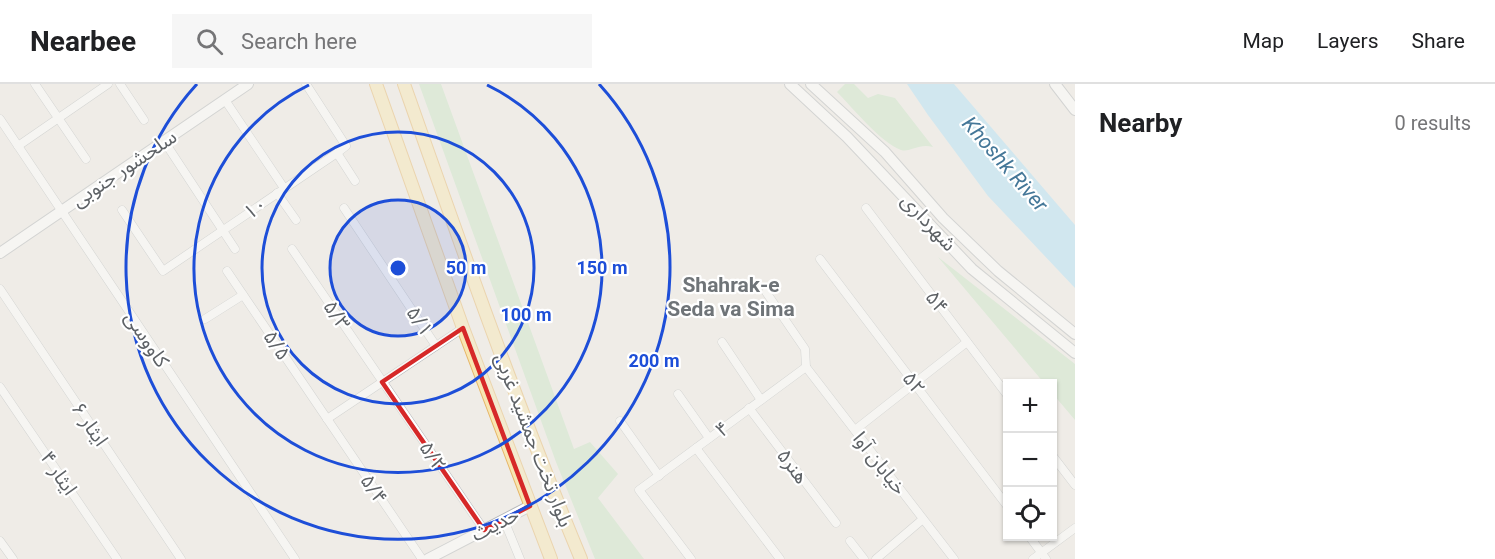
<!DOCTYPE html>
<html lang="en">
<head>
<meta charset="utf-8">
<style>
  :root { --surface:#fff; --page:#f6f6f6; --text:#202124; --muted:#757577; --line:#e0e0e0 }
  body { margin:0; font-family:Roboto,"Noto Sans Arabic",sans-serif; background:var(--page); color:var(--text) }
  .controls { position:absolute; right:18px; bottom:18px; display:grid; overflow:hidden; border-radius:0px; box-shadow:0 2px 4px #0004 }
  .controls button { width:54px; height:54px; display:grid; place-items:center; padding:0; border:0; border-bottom:2px solid var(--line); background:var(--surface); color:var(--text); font:30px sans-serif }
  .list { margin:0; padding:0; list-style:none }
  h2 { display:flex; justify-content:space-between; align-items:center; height:78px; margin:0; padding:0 24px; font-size:26px }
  h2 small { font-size:20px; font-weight:400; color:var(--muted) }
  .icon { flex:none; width:33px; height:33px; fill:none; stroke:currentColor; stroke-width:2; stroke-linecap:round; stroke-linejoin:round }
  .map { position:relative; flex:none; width:1075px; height:475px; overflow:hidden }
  header { display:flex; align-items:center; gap:36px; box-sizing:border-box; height:84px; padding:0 30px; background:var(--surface); border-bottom:2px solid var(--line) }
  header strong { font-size:28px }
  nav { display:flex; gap:33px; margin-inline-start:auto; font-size:21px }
  .search { width:420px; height:54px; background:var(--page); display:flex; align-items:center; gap:15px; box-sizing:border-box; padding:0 21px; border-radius:0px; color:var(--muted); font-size:22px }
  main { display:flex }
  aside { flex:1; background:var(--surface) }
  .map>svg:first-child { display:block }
</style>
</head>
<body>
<header>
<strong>Nearbee</strong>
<div class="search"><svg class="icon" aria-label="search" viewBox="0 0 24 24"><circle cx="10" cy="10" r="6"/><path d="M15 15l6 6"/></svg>Search here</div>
<nav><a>Map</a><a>Layers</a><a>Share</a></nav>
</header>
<main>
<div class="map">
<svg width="1075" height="475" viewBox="0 0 1075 475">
  <rect width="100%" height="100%" fill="#efece7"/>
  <g fill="#c9e4c6">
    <path d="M419,0h22l133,365 16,-7 28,32 -20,24 46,61h-49l-39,-97z"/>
    <path d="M845,0h9l14,14 10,-4 17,4 38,49c-15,-4 -23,6 -32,3 -20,-7 -49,-43 -64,-58z"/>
    <path d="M938,173l137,107v56l-22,-26 -1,-10 -8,-1z"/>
  </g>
  <path fill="#aedff8" d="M907,0h47l121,141v63l-87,-92 -60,-81z"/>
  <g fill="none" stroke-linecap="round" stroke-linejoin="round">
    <defs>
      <g id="street">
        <path d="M35,0l51,75"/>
        <path d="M120,0l24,36"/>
        <path d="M225,16l59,88"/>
        <path d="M0,35l295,440"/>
        <path d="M164,57l71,108"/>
        <path d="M18,62l90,-62"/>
        <path d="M337,69l18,28"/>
        <path d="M277,109l19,27"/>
        <path d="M344,124l92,138"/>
        <path d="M866,124l142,188"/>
        <path d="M122,126l41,61 174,-118 9,-7 -40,-62"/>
        <path d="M292,165l192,281"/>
        <path d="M820,175l188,248"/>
        <path d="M227,187l195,288"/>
        <path d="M0,205l181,270"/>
        <path d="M766,208l39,57 1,18"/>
        <path d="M205,235l38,-24"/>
        <path d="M722,258l39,58"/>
        <path d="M806,283l148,192"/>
        <path d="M0,303l117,172"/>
        <path d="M678,310l31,44"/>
        <path d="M749,324l87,115"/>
        <path d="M327,335l136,-91"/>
        <path d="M620,337l39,55"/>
        <path d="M855,346l112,-88"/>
        <path d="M696,364l84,111"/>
        <path d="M1052,371l23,30"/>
        <path d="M504,436l16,39"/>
        <path d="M1029,452l17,23"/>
        <path d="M0,457l13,18"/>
        <path d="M850,457l14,18"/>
        <path d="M691,475l-52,-69 167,-123"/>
        <path d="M876,475l47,-40"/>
        <path d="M1033,475l42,-31"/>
      </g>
      <g id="secondary">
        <path d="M790,0l57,53 125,132 103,84"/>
        <path d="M811,0l74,68 58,66 55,53 77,63"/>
        <path d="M1055,0l20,26"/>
        <path d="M0,169l248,-169"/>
        <path d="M428,475l102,-53"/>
      </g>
      <g id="primary">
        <path d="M376,0l87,244 88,231"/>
        <path d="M404,0c56,159 112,319 177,475"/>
      </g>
    </defs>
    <use href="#street" stroke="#b4b7ba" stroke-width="9"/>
    <use href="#secondary" stroke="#b3b6ba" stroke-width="12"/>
    <use href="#primary" stroke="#e6b669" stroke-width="14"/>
    <use href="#street" stroke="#fff" stroke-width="8"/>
    <use href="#secondary" stroke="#fff" stroke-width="10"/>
    <use href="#primary" stroke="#f8e6b2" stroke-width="12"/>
  </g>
  <path d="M0 0H1075V475H0ZM463,244l67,178 -46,24 -102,-148z" fill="#efece7" fill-opacity=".55" fill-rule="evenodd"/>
  <path fill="none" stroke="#d62828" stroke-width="4.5" stroke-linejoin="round" d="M463,244l67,178 -46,24 -102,-148z"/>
  <circle cx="398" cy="184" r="68" fill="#1d4ed8" fill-opacity=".12"/>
  <g fill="none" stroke="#1d4ed8" stroke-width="3">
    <circle cx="398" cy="184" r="68"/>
    <circle cx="398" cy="184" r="136"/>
    <path d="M487 1A204 204 0 1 1 309 1"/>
    <path d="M599 0A272 272 0 1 1 197 0"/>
  </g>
  <g text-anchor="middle" stroke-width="4.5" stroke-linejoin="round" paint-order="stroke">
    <g font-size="20" fill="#5e6266" stroke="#fff">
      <text transform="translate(124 84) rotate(-34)" y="7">سلحشور جنوبی</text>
      <text transform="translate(255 124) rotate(-34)" y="7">۱۰</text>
      <text transform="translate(929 138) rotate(47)" y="7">شهرداری</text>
      <text transform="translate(937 218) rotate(53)" y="7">۵۴</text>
      <text transform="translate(337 231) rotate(56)" y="7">۵/۳</text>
      <text transform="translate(420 237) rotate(56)" y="7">۵/۱</text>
      <text transform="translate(147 255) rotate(56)" y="7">کاووسی</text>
      <text transform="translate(277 261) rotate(56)" y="7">۵/۵</text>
      <text transform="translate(914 299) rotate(53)" y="7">۵۲</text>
      <text transform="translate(90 340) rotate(56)" y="7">ایثار ۶</text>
      <text transform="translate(722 345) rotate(-36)" y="7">۴</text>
      <text transform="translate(534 356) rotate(69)" y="7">بلوار تخت جمشید غربی</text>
      <text transform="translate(433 372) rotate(56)" y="7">۵/۲</text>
      <text transform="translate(880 379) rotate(52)" y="7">خیابان آوا</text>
      <text transform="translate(793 382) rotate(53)" y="7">هنر۵</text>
      <text transform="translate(59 389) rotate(56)" y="7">ایثار ۴</text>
      <text transform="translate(374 405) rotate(56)" y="7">۵/۴</text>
      <text transform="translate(495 440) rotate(-27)" y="7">حدیث</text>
    </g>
    <g font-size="21" font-style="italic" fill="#447798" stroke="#fff">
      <text transform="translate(1005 80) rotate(49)" y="7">Khoshk River</text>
    </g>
    <g font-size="21" font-weight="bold" fill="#6f7478" stroke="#fff">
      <text x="731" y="208">Shahrak-e<tspan x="731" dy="24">Seda va Sima</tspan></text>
    </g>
  </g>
  <circle cx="398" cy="184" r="9" fill="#1d4ed8" stroke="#fff" stroke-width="3"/>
  <g font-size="18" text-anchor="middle" font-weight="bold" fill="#1d4ed8" stroke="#fff" stroke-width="4.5" stroke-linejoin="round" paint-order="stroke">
    <text x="466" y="190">50 m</text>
    <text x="602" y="190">150 m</text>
    <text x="526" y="237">100 m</text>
    <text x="654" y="283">200 m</text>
  </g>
</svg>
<div class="controls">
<button>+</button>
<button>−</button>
<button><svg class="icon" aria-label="locate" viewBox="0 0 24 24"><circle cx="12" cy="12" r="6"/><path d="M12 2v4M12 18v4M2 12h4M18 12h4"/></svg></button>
</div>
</div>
<aside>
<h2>Nearby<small>0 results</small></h2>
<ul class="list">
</ul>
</aside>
</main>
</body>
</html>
